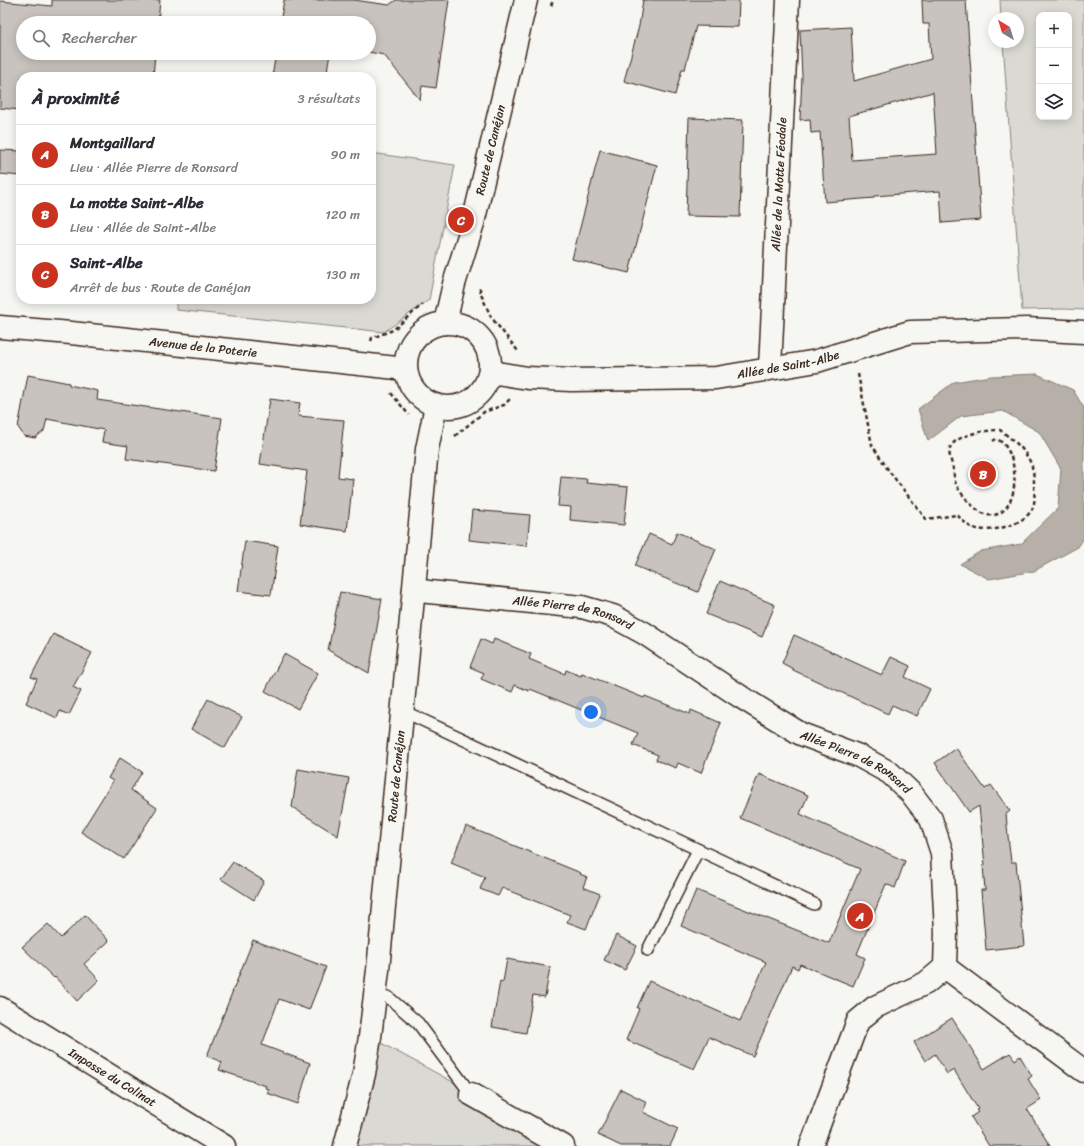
<!DOCTYPE html>
<html lang="fr">
<head>
<meta charset="utf-8">
<style>
  :root { --surface:#fff; --page:#f7f7f7; --text:#2b2b33; --muted:#7c7c81; --line:#e1e1e2; --accent:#c8321e }
  body { margin:0; font-family:Sriracha,sans-serif; background:var(--page); color:var(--text) }
  .controls { position:absolute; right:12px; top:12px; display:grid; overflow:hidden; border-radius:8px; box-shadow:0 2px 10px #0003 }
  .controls button { width:36px; height:36px; display:grid; place-items:center; padding:0; border:0; border-bottom:1px solid var(--line); background:var(--surface); color:var(--text); font:20px sans-serif }
  .compass { position:absolute; left:988px; top:12px; width:36px; height:36px; border-radius:50%; background:var(--surface); box-shadow:0 2px 10px #0003; rotate:322deg }
  .you { position:absolute; left:591px; top:712px; width:14px; height:14px; margin:-10px; border:3px solid #fff; border-radius:50%; background:#1a73e8; box-shadow:0 0 0 6px #1a73e833 }
  .badge { display:grid; place-items:center; width:26px; height:26px; border-radius:50%; background:var(--accent); color:#fff; font-size:13px; font-weight:700 }
  .pin { position:absolute; translate:-50% -50%; border:2px solid #fff; box-shadow:0 1px 4px #0006 }
  .list { margin:0; padding:0; list-style:none }
  h2 { display:flex; justify-content:space-between; align-items:center; height:52px; margin:0; padding:0 16px; font-size:17px }
  h2 small { font-size:13px; font-weight:400; color:var(--muted) }
  .list li { display:grid; grid-template-columns:26px 1fr auto; gap:12px; align-items:center; box-sizing:border-box; height:60px; padding:0 16px; border-top:1px solid var(--line) }
  .list b { display:block; font-size:15px; white-space:nowrap }
  .list p { margin:0; font-size:13px; white-space:nowrap; color:var(--muted) }
  .list em { font-size:13px; font-style:normal; color:var(--muted) }
  .icon { flex:none; width:22px; height:22px; fill:none; stroke:currentColor; stroke-width:2; stroke-linecap:round; stroke-linejoin:round }
  .map { position:relative; flex:none; width:1084px; height:1146px; overflow:hidden }
  .search { position:absolute; background:var(--surface); box-shadow:0 2px 10px #0003; left:16px; top:16px; width:360px; height:44px; display:flex; align-items:center; gap:10px; box-sizing:border-box; padding:0 14px; border-radius:22px; color:var(--muted); font-size:15px }
  .panel { position:absolute; background:var(--surface); box-shadow:0 2px 10px #0003; left:16px; top:72px; width:360px; height:232px; border-radius:16px }
  .map>svg:first-child { display:block }
</style>
</head>
<body>
<div class="map">
<svg width="1084" height="1146" viewBox="0 0 1084 1146">
  <rect width="100%" height="100%" fill="#f6f6f2"/>
  <filter id="ink" filterUnits="userSpaceOnUse"><feTurbulence type="fractalNoise" baseFrequency=".025" numOctaves="2"/><feDisplacementMap in="SourceGraphic" scale="8" xChannelSelector="R" yChannelSelector="G"/><feConvolveMatrix kernelMatrix="1 2 1 2 8 2 1 2 1" color-interpolation-filters="sRGB"/></filter>
  <g filter="url(#ink)">
    <g fill="#dad9d3" stroke="#8a8278" fill-rule="evenodd">
      <path d="M1000,0h84v310l-20,-1 -42,1 -19,-268h15v-24h-17zM1039,15h30v102h-30z"/>
      <path d="M371,153l84,12 -26,135 -45,32 -208,-22v-11h195z"/>
      <path d="M370,1037l201,109h-229z"/>
    </g>
    <path fill="#b6b0a9" stroke="#857a71" d="M1037,374l36,16 11,18v130l-6,9 -44,24 -45,8 -29,-15 21,-13 40,-7 37,-36 3,-39 -22,-37 -36,-21 -42,5 -33,25 -10,-32 36,-27 37,-6z"/>
    <g fill="#c8c3be" stroke="#3b2a1e" fill-rule="evenodd">
      <path d="M52,0h108l-2,23h-135v30h132l-2,24h-132v33l-21,-2v-107l52,5z"/>
      <path d="M284,0h70l35,5 7,-5h53l-13,88 -14,-2 -2,14 -36,-45 -15,-3v-31l-2,2h-87z"/>
      <path d="M643,0h96l-1,27 -42,-1 -11,43h-3l-7,26 -51,-14 15,-55z"/>
      <path d="M922,0h44l15,220 -39,3 -2,-32 -66,5v2l-49,4 -5,-70 -9,1 -1,-14 -10,1 2,-44 -2,-46 51,-3 3,54 77,-22 -2,-35h-6zM933,92l4,62 -85,6 -3,-44z"/>
      <path d="M276,53h57l-3,2 -2,9 -1,13h-55z"/>
      <path d="M689,118l54,2 -3,97 -54,-1z"/>
      <path d="M0,150l21,1v25l-21,-2z"/>
      <path d="M600,150l57,15 -28,108 -57,-14z"/>
      <path d="M28,375l41,8v2l29,6 -1,9 125,18 -8,53 -88,-12 2,-13 -26,-4 2,-12 -57,-11 -3,12 -9,7 -11,-2 -6,-9z"/>
      <path d="M270,399l30,4 -2,13 46,4 -6,57 15,2 -6,52 -47,-7 7,-53 -47,-7z"/>
      <path d="M561,477l26,2 -1,4 42,4 -4,38 -54,-5 1,-13 -13,-1z"/>
      <path d="M472,510l58,5 -3,31 -58,-6z"/>
      <path d="M677,532l39,17 -18,43 -63,-26 14,-32 23,10z"/>
      <path d="M245,541l33,5 -7,49 -33,-4z"/>
      <path d="M720,581l55,24 -13,32 -56,-23z"/>
      <path d="M340,592l42,7 -13,74 -41,-23z"/>
      <path d="M53,634l39,19 -19,34 8,4 -12,24 -9,-4 -3,7 -31,-15 11,-24 -6,-2z"/>
      <path d="M794,635l88,40 9,-18 19,9 -5,11 25,12 -13,27 -25,-11 -4,9 -95,-44v-1l-11,-6z"/>
      <path d="M481,639l11,5 2,-5 37,15 -2,5 36,15 1,-4 15,6 1,-3 62,25 1,-2 45,18 1,-4 30,13 -20,50 -23,-10 -2,5 -20,-8 2,-5 -25,-10 5,-12 -108,-44 -1,2 -14,-6 -3,7 -31,-13 3,-6 -14,-6z"/>
      <path d="M284,654l34,19 -20,36 -33,-18z"/>
      <path d="M208,699l34,18 -17,31 -34,-19z"/>
      <path d="M956,748l29,41 6,-4 19,26 -4,3 2,22 3,26h5l8,84 -38,4 -5,-60h4l-2,-25h2l-6,-59 -10,6 -34,-49z"/>
      <path d="M120,758l22,14 -11,18 26,18 -33,51 -43,-27 32,-51 -5,-3z"/>
      <path d="M298,769l51,9 -11,58 -46,-29z"/>
      <path d="M759,774l49,21 -8,19 105,47 -10,27 -9,-4 -29,70 8,4 -12,28 -53,-22 -2,5 -6,-3 -39,90 -44,-19 -15,32 -68,-29 13,-31 -2,-1 12,-27 91,40 26,-59 -85,-36 15,-36 133,53 31,-74 -120,-51z"/>
      <path d="M466,826l115,47 -1,1 7,3 -4,10 17,7 -14,35 -19,-7 3,-7 -68,-27 -4,8 -18,-7 5,-12 -34,-14z"/>
      <path d="M233,862l31,19 -10,19 -33,-21z"/>
      <path d="M85,915l24,26 -25,23 15,16 -22,21 -22,-24 -1,1 -32,-31 26,-23 13,14z"/>
      <path d="M616,935l21,11 -12,24 -21,-10z"/>
      <path d="M253,940l73,27 -17,43 -30,-11 -17,46 48,18 -12,41 -31,-11 2,-4 -4,-1 1,-2 -47,-16 3,-8 -15,-6z"/>
      <path d="M507,959l43,8 -5,30 -12,-2 -7,38 -34,-6 8,-46 3,1z"/>
      <path d="M952,1018l32,51 26,-16 5,7 5,-4 12,20 -4,3 13,21 -14,9 23,37h-61l-18,-29 7,-5 -2,-2 2,-1 -24,-39 -7,4 -12,-20 -10,7 -11,-19z"/>
      <path d="M621,1089l26,13 -4,10 35,17 -8,17h-49l-23,-11z"/>
    </g>
    <g fill="none" stroke-linecap="round" stroke-linejoin="round">
      <defs>
        <g id="lane">
          <path d="M403,711l411,193"/>
          <path d="M648,950l50,-100"/>
          <path d="M388,997l30,26 53,71"/>
        </g>
        <g id="street">
          <path id="s1" d="M770,368l18,-368"/>
          <path id="s2" d="M490,372l38,6 43,2 145,-2 101,-17 93,-29 116,-3 58,3"/>
          <path id="s3" d="M414,590l15,2 153,15 31,9 31,17 97,64 60,37 58,22 31,17 21,20 20,26 11,34 4,79 -1,35 -19,16 -51,24 -17,14 -47,125"/>
          <path d="M945,967l139,104"/>
          <path id="s4" d="M0,1008l224,138"/>
          <path d="M471,1094l92,52"/>
        </g>
        <g id="secondary">
          <circle cx="448" cy="365" r="42"/>
          <path id="s5" d="M445,323l9,-39 19,-61 53,-223"/>
          <path id="s6" d="M0,327l71,6 335,36"/>
          <path id="s7" d="M345,1146l19,-72 6,-37 8,-67 49,-521 9,-43"/>
        </g>
      </defs>
      <use href="#lane" stroke="#3b2a1e" stroke-width="14"/>
      <use href="#street" stroke="#3b2a1e" stroke-width="25"/>
      <use href="#secondary" stroke="#3b2a1e" stroke-width="25"/>
      <g stroke="#3b2a1e" stroke-width="2.5" stroke-dasharray="4 3" stroke-linecap="butt">
        <path d="M551,6l2,-6"/>
        <path d="M480,288v4l11,25 27,34"/>
        <path d="M371,341l1,-3 21,-8 30,-26"/>
        <path d="M858,374l14,71 17,26 37,48 31,-4c4,4 9,9 14,12 16,8 54,-2 61,-18 4,-7 2,-17 2,-25 0,-8 -1,-19 -6,-26 -6,-12 -18,-20 -28,-28 -13,0 -44,4 -50,18 -2,7 2,14 3,21 1,5 1,11 3,15 4,10 22,30 32,31 11,2 20,-7 23,-16 7,-16 4,-53 -15,-60l-3,2"/>
        <path d="M391,393l18,22"/>
        <path d="M455,436l29,-24 20,-7 6,-6"/>
      </g>
      <use href="#lane" stroke="#f6f6f2" stroke-width="11"/>
      <use href="#street" stroke="#f6f6f2" stroke-width="22"/>
      <use href="#secondary" stroke="#f6f6f2" stroke-width="22"/>
    </g>
  </g>
  <g text-anchor="middle" stroke-width="3" stroke-linejoin="round" paint-order="stroke">
    <g font-size="12" fill="#3b2a1e" stroke="#f6f6f2">
      <text dy="4" stroke="none"><textPath href="#s5" startOffset="179">Route de Canéjan</textPath></text>
      <text dy="4" stroke="none"><textPath href="#s1" startOffset="184">Allée de la Motte Féodale</textPath></text>
      <text dy="4" stroke="none"><textPath href="#s6" startOffset="204">Avenue de la Poterie</textPath></text>
      <text dy="4" stroke="none"><textPath href="#s2" startOffset="300">Allée de Saint-Albe</textPath></text>
      <text dy="4" stroke="none"><textPath href="#s3" startOffset="161">Allée Pierre de Ronsard</textPath></text>
      <text dy="4" stroke="none"><textPath href="#s3" startOffset="485">Allée Pierre de Ronsard</textPath></text>
      <text dy="4" stroke="none"><textPath href="#s7" startOffset="374">Route de Canéjan</textPath></text>
      <text dy="4" stroke="none"><textPath href="#s4" startOffset="132">Impasse du Colinat</textPath></text>
    </g>
  </g>
</svg>
<div class="controls">
<button>+</button>
<button>−</button>
<button><svg class="icon" aria-label="layers" viewBox="0 0 24 24"><path d="M12 4l9 5-9 5-9-5zM3 14l9 5 9-5"/></svg></button>
</div>
<svg class="compass" viewBox="-18 -18 36 36"><path d="M0-13l5 13h-10z" fill="#e53935"/><path d="M0 13l5-13h-10z" fill="#7c7c81"/></svg>
<div class="you"></div>
<div class="pin badge" style="left:860px;top:916px">A</div>
<div class="pin badge" style="left:983px;top:474px">B</div>
<div class="pin badge" style="left:461px;top:220px">C</div>
<div class="search"><svg class="icon" aria-label="search" viewBox="0 0 24 24"><circle cx="10" cy="10" r="6"/><path d="M15 15l6 6"/></svg>Rechercher</div>
<section class="panel">
<h2>À proximité<small>3 résultats</small></h2>
<ul class="list">
<li><span class="badge">A</span><div><b>Montgaillard</b><p>Lieu · Allée Pierre de Ronsard</p></div><em>90 m</em></li>
<li><span class="badge">B</span><div><b>La motte Saint-Albe</b><p>Lieu · Allée de Saint-Albe</p></div><em>120 m</em></li>
<li><span class="badge">C</span><div><b>Saint-Albe</b><p>Arrêt de bus · Route de Canéjan</p></div><em>130 m</em></li>
</ul>
</section>
</div>
</body>
</html>
